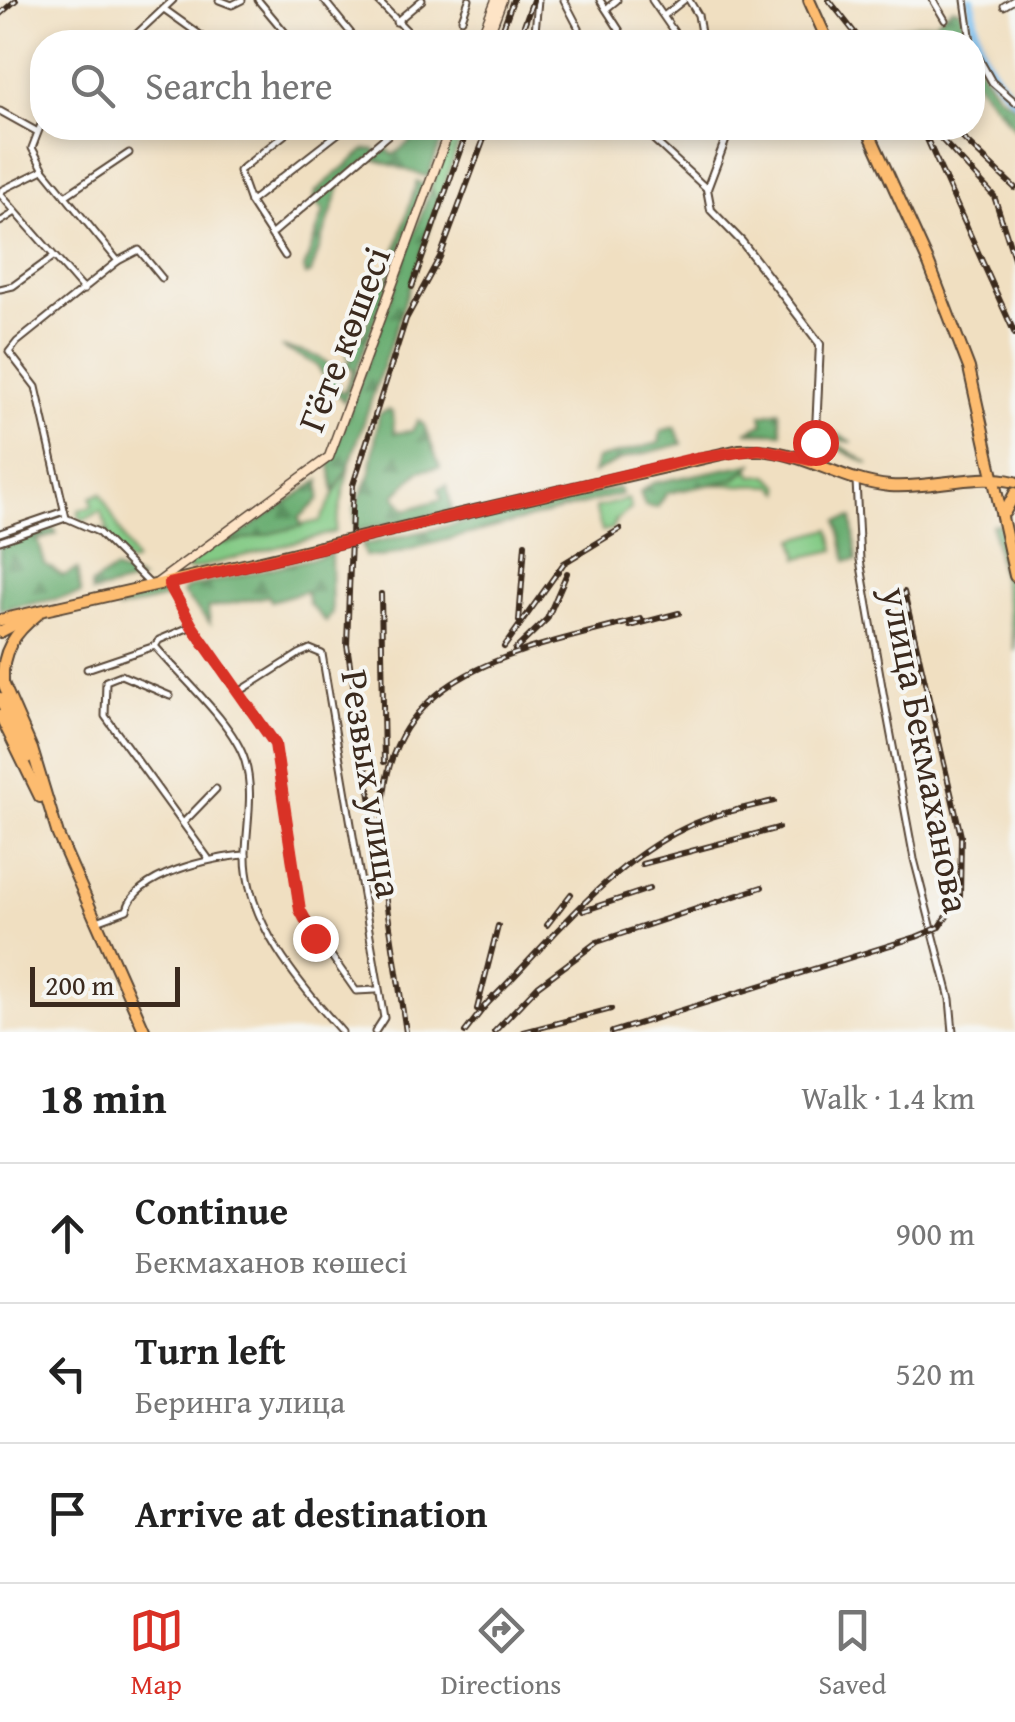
<!DOCTYPE html>
<html lang="en">
<head>
<meta charset="utf-8">
<style>
  :root { --surface:#fff; --page:#f6f6f6; --text:#222; --muted:#767676; --line:#e0e0e0; --accent:#d93025 }
  body { margin:0; font-family:"Gentium Book Plus",serif; background:var(--page); color:var(--text) }
  .scale { position:absolute; left:30px; bottom:25px; width:150px; box-sizing:border-box; padding-left:10px; border:5px solid #3b2a1e; border-top:0; font-size:28px; line-height:35px; white-space:nowrap; color:#3b2a1e; -webkit-text-stroke:8px #f6f6f2; paint-order:stroke }
  .stop { position:absolute; width:30px; height:30px; margin:-22px; border:8px solid #d93025; border-radius:50%; background:#fff }
  .stop.end { background:#d93025; border-color:#fff; box-shadow:0 2px 10px #0008 }
  .list { margin:0; padding:0; list-style:none }
  h2 { display:flex; justify-content:space-between; align-items:center; height:130px; margin:0; padding:0 40px; font-size:42px }
  h2 small { font-size:32px; font-weight:400; color:var(--muted) }
  .list li { display:grid; grid-template-columns:65px 1fr auto; gap:30px; align-items:center; box-sizing:border-box; height:140px; padding:0 40px; border-top:2px solid var(--line) }
  .list b { display:block; font-size:38px; white-space:nowrap }
  .list p { margin:0; font-size:32px; white-space:nowrap; color:var(--muted) }
  .list em { font-size:32px; font-style:normal; color:var(--muted) }
  .icon { flex:none; width:55px; height:55px; fill:none; stroke:currentColor; stroke-width:2; stroke-linecap:round; stroke-linejoin:round }
  .map { position:relative; flex:none; width:1015px; height:1032px; overflow:hidden }
  .search { position:absolute; background:var(--surface); box-shadow:0 5px 15px #0003; left:30px; right:30px; top:30px; height:110px; display:flex; align-items:center; gap:25px; box-sizing:border-box; padding:0 35px; border-radius:40px; color:var(--muted); font-size:38px }
  .sheet { height:550px; background:var(--surface) }
  nav { display:flex; justify-content:space-around; align-items:center; box-sizing:border-box; height:140px; border-top:2px solid var(--line); background:var(--surface); font-size:28px; color:var(--muted) }
  nav a { display:grid; justify-items:center; gap:5px }
  nav .on { color:var(--accent) }
  .map>svg:first-child { display:block }
</style>
</head>
<body>
<div class="map">
<svg width="1015" height="1032" viewBox="0 0 1015 1032">
  <defs>
    <pattern id="forest-firs" width="22" height="20" patternUnits="userSpaceOnUse" patternTransform="scale(2.5)"><rect width="22" height="20" fill="#6aae72"/><path d="M5 1l3.5 6h-7zM16 11l3.5 6h-7z" fill="#588e5d"/></pattern>
  </defs>
  <rect width="100%" height="100%" fill="#f6f6f2"/>
  <filter id="ink" filterUnits="userSpaceOnUse"><feTurbulence type="fractalNoise" baseFrequency=".01" numOctaves="2"/><feDisplacementMap in="SourceGraphic" scale="20" xChannelSelector="R" yChannelSelector="G"/><feConvolveMatrix kernelMatrix="1 2 1 2 8 2 1 2 1" color-interpolation-filters="sRGB"/></filter>
  <filter id="wash" filterUnits="userSpaceOnUse"><feTurbulence type="fractalNoise" baseFrequency=".0048" numOctaves="4" result="noise"/><feDisplacementMap in="SourceGraphic" scale="40" xChannelSelector="R" yChannelSelector="G"/><feGaussianBlur stdDeviation="2.25" result="paint"/><feColorMatrix in="noise" values="0 0 0 0 0 0 0 0 0 0 0 0 0 0 0 0 0 1.4 0 .05"/><feComposite in="paint" operator="in"/></filter>
  <g filter="url(#wash)">
    <rect width="100%" height="100%" fill="#f0dfc1"/>
    <g fill="#83ca85" stroke="#5f7a52" stroke-width="2.5">
      <path d="M453,128h11l-26,75 -7,-15z"/>
      <path d="M349,466l-14,66 -146,38 -3,-4 31,-22 103,-23z"/>
      <path d="M750,469l2,7 16,-1 13,11v6l-7,-6 -77,-2 36,-4z"/>
      <path d="M101,493l34,68 -6,3 -31,-36 11,5 -8,-22 -18,10 -4,-5v-6l13,-3 -1,-10z"/>
      <path d="M628,499l3,10 -15,11 -4,9 -10,2 -7,-23z"/>
      <path d="M830,529l5,21 -36,8 -5,-19z"/>
    </g>
    <g fill="url(#forest-firs)" stroke="#526c48" stroke-width="2.5">
      <path d="M952,8l8,2 8,32h-12l-14,-12 -49,-2 42,-6z"/>
      <path d="M972,56l25,38 18,12v24l-42,-52z"/>
      <path d="M428,128h18l-18,49 -58,-19 -27,20 -32,95 -5,2 -2,-6 20,-58 -10,-10 2,-10 49,-41 8,-1 7,6 7,-6 6,6z"/>
      <path d="M417,181l8,4 -81,217 -29,-38 -34,-17c25,5 59,10 57,43l6,2 9,-23 -9,-4 9,-6 -6,-3 6,-22 9,3 20,-56 4,1z"/>
      <path d="M431,188l7,15 -89,263 -15,27 -4,-29z"/>
      <path d="M388,410l5,2 1,21 18,-2 6,-11 6,5 16,42 -21,4 -24,24 11,15 36,-11 -3,-10 8,-4 5,26 -97,20v-24l15,-32 9,-61z"/>
      <path d="M779,411l3,22 -36,-1 17,-8 -2,-9z"/>
      <path d="M821,426l32,16 -24,-4 40,26 -51,-26z"/>
      <path d="M675,427l7,17 -57,14 -32,15 4,-14 62,-16 2,-12z"/>
      <path d="M754,463l-21,17 -66,13 -10,15 -12,-2 -5,-14 13,-9z"/>
      <path d="M320,480l-1,20 -20,18 3,8 -77,18z"/>
      <path d="M618,488l4,6 -241,63 -16,-1 -3,-11z"/>
      <path d="M852,517l5,43 -11,1 -8,-40z"/>
      <path d="M1000,524l15,78v49l-23,-126z"/>
      <path d="M54,529l3,5 -19,6 7,24 18,12 14,-7 4,25 -81,16v-64z"/>
      <path d="M331,554l1,59 -6,9 -17,-18 -3,-13 -35,10 -2,-5 -61,12 2,15 -28,-30 5,-5z"/>
      <path d="M114,570l28,10 -50,13 -1,-8z"/>
      <path d="M160,591l10,6 -53,13 12,-11z"/>
    </g>
    <g fill="none" stroke-linecap="round" stroke-linejoin="round">
      <path stroke="#79c0f1" stroke-width="9" d="M971,0c4,43 12,68 44,99"/>
    </g>
  </g>
  <g filter="url(#ink)">
    <g fill="none" stroke-linecap="round" stroke-linejoin="round">
      <defs>
        <g id="minor">
          <path d="M219,0l13,5 10,-5"/>
          <path d="M258,0l35,42"/>
          <path d="M324,0l34,42"/>
          <path d="M377,0l41,42"/>
          <path d="M564,0l22,42"/>
          <path d="M600,0l27,42"/>
          <path d="M652,0l29,42"/>
          <path d="M689,0l9,15 4,24"/>
          <path d="M933,0l12,20"/>
          <path d="M965,0l6,42"/>
          <path d="M1004,6l10,-6"/>
          <path d="M164,9l46,33"/>
          <path d="M606,9l11,-9"/>
          <path d="M665,15l19,-15"/>
          <path d="M462,19l7,-19"/>
          <path d="M396,22l26,-22"/>
          <path d="M128,42l45,-42"/>
          <path d="M400,42l8,-7"/>
          <path d="M438,42l6,-5"/>
          <path d="M534,42l4,-42"/>
          <path d="M972,46l20,36 23,20"/>
          <path d="M0,111l36,20"/>
          <path d="M42,122l-10,26 12,22 74,91 21,-11 23,28"/>
          <path d="M641,128l66,61"/>
          <path d="M717,128l7,10"/>
          <path d="M43,170l-41,20 -1,5 83,95"/>
          <path d="M65,196l64,-43"/>
          <path d="M250,202l95,-74"/>
          <path d="M0,222l14,-9"/>
          <path d="M272,234l124,-106"/>
          <path d="M285,256l-35,-54 -11,-31 54,-43"/>
          <path d="M118,261l-101,81 -8,10 27,35 30,131 32,14 52,52"/>
          <path d="M0,289l13,-3 40,-29"/>
          <path d="M856,481l4,79 24,138 30,161 36,140 3,33"/>
          <path d="M0,533l64,-22"/>
          <path d="M0,541l66,-23"/>
          <path d="M169,584l23,42 83,118 25,167 56,80 20,-1"/>
          <path d="M155,646c26,31 79,78 90,115 9,30 2,61 1,91 -2,68 54,133 96,180"/>
          <path d="M87,669l68,-23 4,-6 33,-14"/>
          <path d="M239,692l60,-38 11,-5 12,5 62,364 -9,14"/>
          <path d="M170,696l-49,-21 -15,6 -1,35 103,142"/>
          <path d="M184,822l32,-33"/>
          <path d="M97,921l30,-11c8,-36 86,-53 119,-55"/>
        </g>
        <g id="tertiary">
          <path d="M811,42l15,-6"/>
          <path d="M730,128l-23,61 4,21 31,32 78,102 -4,86 -6,30"/>
        </g>
        <g id="secondary">
          <path d="M479,42l17,-42"/>
          <path d="M486,42l16,-42"/>
          <path d="M157,583l172,-126 121,-329"/>
        </g>
        <g id="primary">
          <path d="M809,0l19,42"/>
          <path d="M867,128l62,136 40,104 46,208"/>
          <path d="M1005,512l10,-19"/>
          <path d="M426,522l313,-72c62,-4 95,31 151,36 43,3 83,-14 125,-4"/>
          <path d="M0,620l261,-59"/>
          <path d="M0,632l23,-12"/>
          <path d="M0,676l32,73 26,86 87,197"/>
          <path d="M3,681c-2,-29 12,-49 34,-66"/>
          <path d="M0,698l27,60"/>
          <path d="M0,715l40,82"/>
        </g>
      </defs>
      <use href="#minor" stroke="#564536" stroke-width="9"/>
      <use href="#tertiary" stroke="#564536" stroke-width="10"/>
      <use href="#secondary" stroke="#564536" stroke-width="11"/>
      <use href="#primary" stroke="#564536" stroke-width="14"/>
      <use href="#minor" stroke="#fff" stroke-width="5"/>
      <use href="#tertiary" stroke="#fff" stroke-width="6"/>
      <use href="#secondary" stroke="#fee4c6" stroke-width="8"/>
      <use href="#primary" stroke="#fdbc70" stroke-width="10"/>
      <defs>
        <g id="rail">
          <path d="M829,0l33,42"/>
          <path d="M0,14l16,-14"/>
          <path d="M498,42l15,-42"/>
          <path d="M518,42l15,-42"/>
          <path d="M922,128l93,206"/>
          <path d="M931,128l63,68 21,65"/>
          <path d="M952,128l63,60"/>
          <path d="M412,287l56,-159"/>
          <path d="M381,594l3,168"/>
          <path d="M519,621l6,-77"/>
          <path d="M630,626l49,-13"/>
          <path d="M504,647l60,-84 56,-34"/>
          <path d="M515,650l32,-31 20,-46"/>
          <path d="M383,818c-1,-151 144,-168 258,-199"/>
          <path d="M642,864l136,-36"/>
          <path d="M583,911l66,-22"/>
          <path d="M547,925l24,-31"/>
          <path d="M484,1007c63,-61 120,-140 201,-179 28,-14 59,-20 89,-27"/>
          <path d="M477,1009l21,-83"/>
          <path d="M406,1032l-59,-387 6,-160 53,-166 34,-62 48,-129"/>
          <path d="M465,1032l28,-36"/>
          <path d="M494,1032l44,-46 59,-44 165,-55"/>
          <path d="M524,1032l87,-23"/>
          <path d="M612,1032l304,-95 24,-10 20,-31 1,-60 -57,-244"/>
        </g>
      </defs>
      <use href="#rail" stroke="#3b2a1e" stroke-width="6"/>
      <use href="#rail" stroke="#f6f6f2" stroke-width="2.5" stroke-dasharray="8" stroke-linecap="butt"/>
      <defs>
        <path id="primary-bridge" d="M261,561l165,-39"/>
      </defs>
      <use href="#primary-bridge" stroke="#564536" stroke-width="14" stroke-linecap="butt"/>
      <use href="#primary-bridge" stroke="#fdbc70" stroke-width="10"/>
    </g>
  </g>
  <g fill="none" stroke-linecap="round" stroke-linejoin="round" filter="url(#ink)">
    <path stroke="#d93025" stroke-width="12" d="M315,938l-15,-28 -25,-166 -83,-118 -23,-42 527,-126 63,-9 51,11 5,-18"/>
  </g>
  <g text-anchor="middle" stroke-width="8" stroke-linejoin="round" paint-order="stroke">
    <g font-size="38" fill="#3b2a1e" stroke="#f6f6f2">
      <text transform="translate(344 339) rotate(-69)" y="13">Гёте көшесі</text>
      <text transform="translate(926 750) rotate(79)" y="13">улица Бекмаханова</text>
      <text transform="translate(372 784) rotate(81)" y="13">Резвых улица</text>
    </g>
  </g>
</svg>
<div class="scale">200 m</div>
<div class="stop" style="left:815px;top:442px"></div>
<div class="stop end" style="left:315px;top:938px"></div>
<div class="search"><svg class="icon" aria-label="search" viewBox="0 0 24 24"><circle cx="10" cy="10" r="6"/><path d="M15 15l6 6"/></svg>Search here</div>
</div>
<section class="sheet">
<h2>18 min<small>Walk · 1.4 km</small></h2>
<ul class="list">
<li><svg class="icon" aria-label="ahead" viewBox="0 0 24 24"><path d="M12 20V5M6 11l6-6 6 6"/></svg><div><b>Continue</b><p>Бекмаханов көшесі</p></div><em>900 m</em></li>
<li><svg class="icon" aria-label="left" viewBox="0 0 24 24"><path d="M17 20v-9H6M10 6l-5 5 5 5"/></svg><div><b>Turn left</b><p>Беринга улица</p></div><em>520 m</em></li>
<li><svg class="icon" aria-label="arrive" viewBox="0 0 24 24"><path d="M6 21V4h12l-3 4 3 4H6"/></svg><div><b>Arrive at destination</b></div></li>
</ul>
</section>
<nav>
<a class="on"><svg class="icon" aria-label="map" viewBox="0 0 24 24"><path d="M3 6l6-2 6 2 6-2v14l-6 2-6-2-6 2zM9 4v14M15 6v14"/></svg>Map</a>
<a><svg class="icon" aria-label="directions" viewBox="0 0 24 24"><path d="M12 3l9 9-9 9-9-9zM9 14v-3h6M13 9l2 2-2 2"/></svg>Directions</a>
<a><svg class="icon" aria-label="saved" viewBox="0 0 24 24"><path d="M7 4h10v16l-5-4-5 4z"/></svg>Saved</a>
</nav>
</body>
</html>
